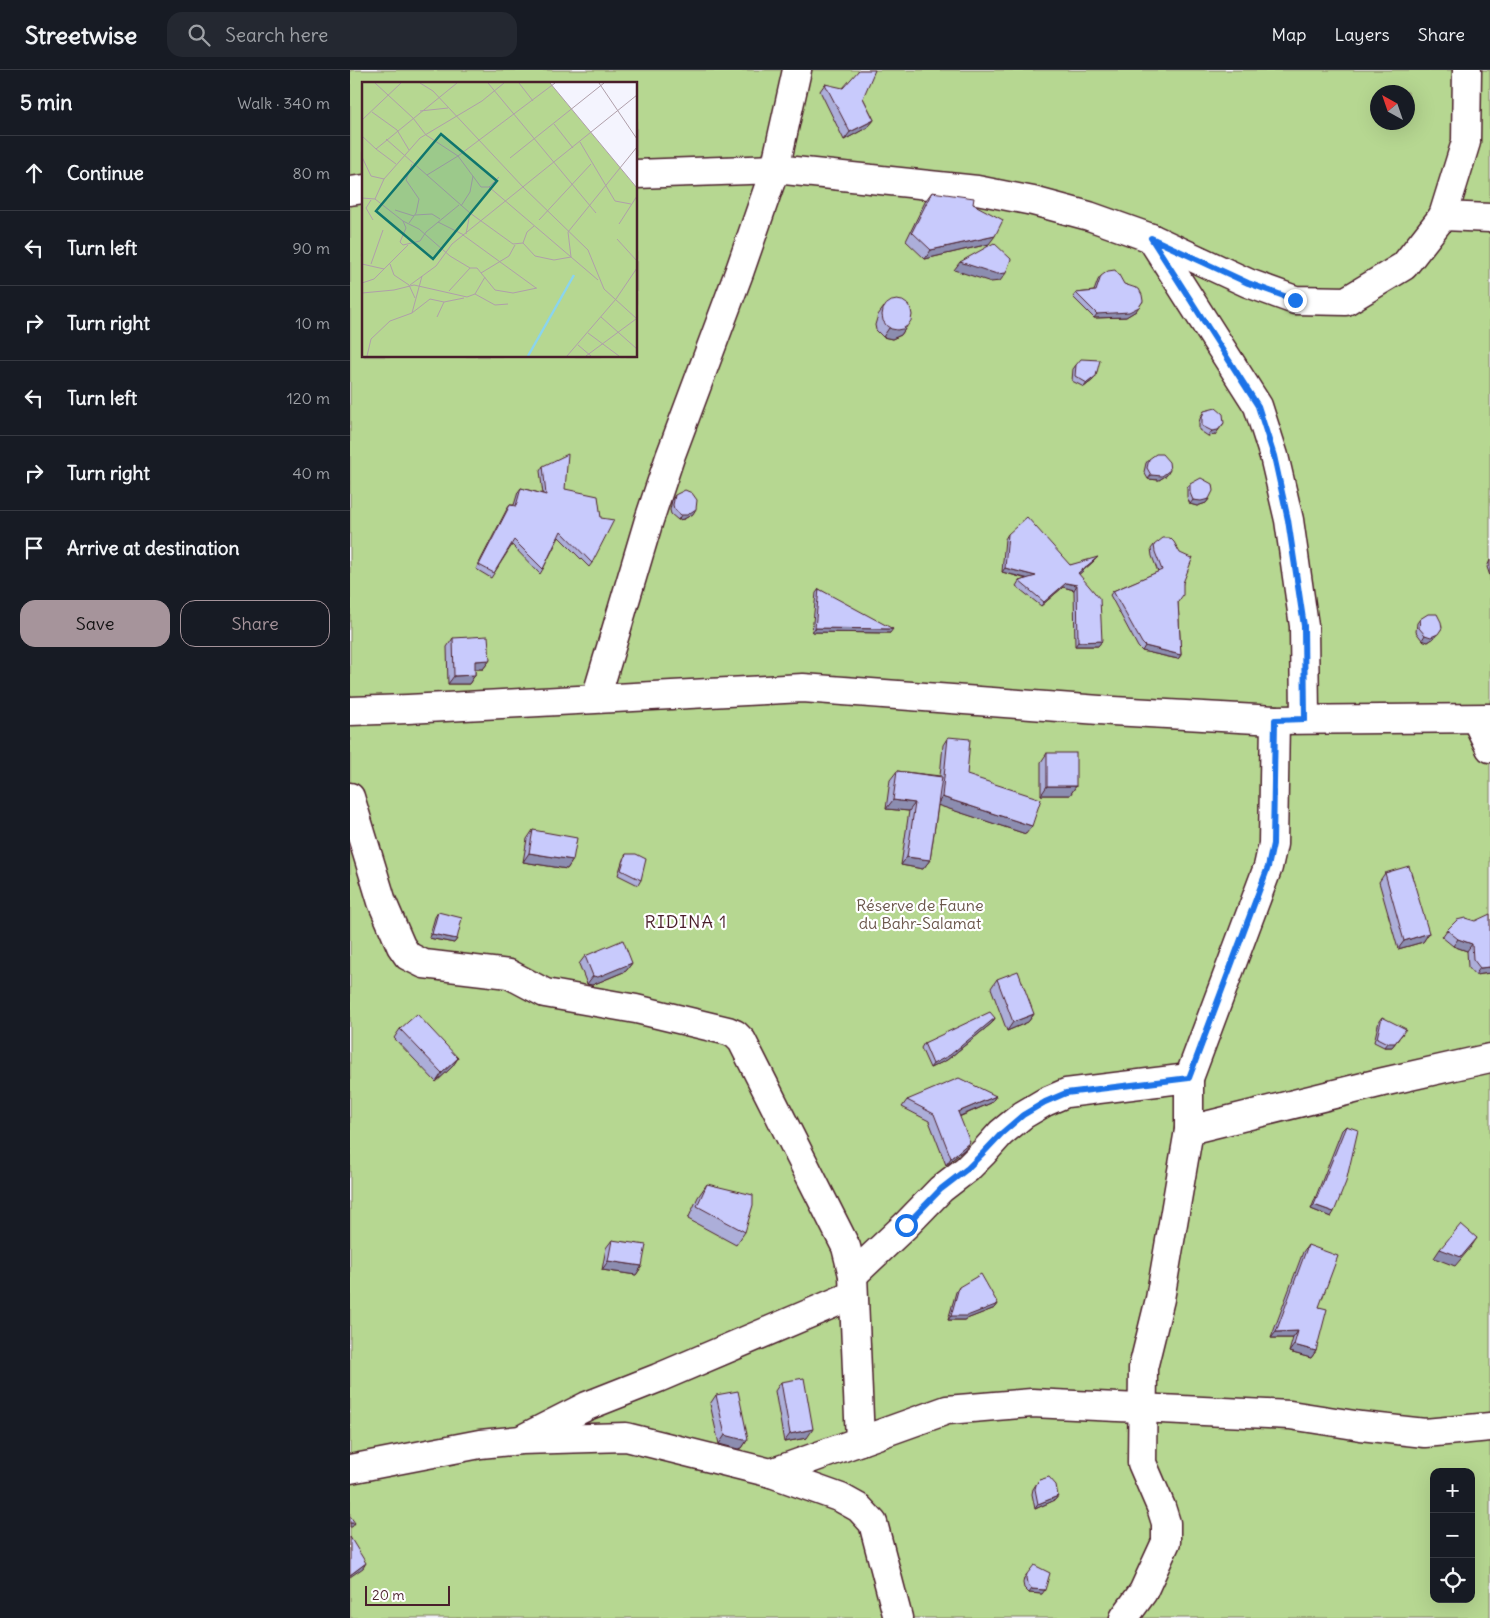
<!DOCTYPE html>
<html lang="en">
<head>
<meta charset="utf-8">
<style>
  :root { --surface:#171b24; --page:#242831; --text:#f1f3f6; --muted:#9ea1a6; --line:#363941; --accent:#a6949b }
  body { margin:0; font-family:Delius,sans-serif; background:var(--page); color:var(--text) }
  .controls { position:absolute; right:15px; bottom:15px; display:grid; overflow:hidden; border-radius:10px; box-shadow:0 5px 20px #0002 }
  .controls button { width:45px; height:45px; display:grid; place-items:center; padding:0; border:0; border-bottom:1px solid var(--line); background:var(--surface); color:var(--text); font:25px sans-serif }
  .compass { position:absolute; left:1020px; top:15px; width:45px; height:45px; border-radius:50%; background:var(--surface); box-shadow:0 5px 20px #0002; rotate:320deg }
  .scale { position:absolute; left:15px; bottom:12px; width:85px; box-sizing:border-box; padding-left:5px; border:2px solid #4a1f2b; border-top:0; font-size:14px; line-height:18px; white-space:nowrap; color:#4a1f2b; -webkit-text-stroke:4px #fff; paint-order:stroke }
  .stop { position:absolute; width:15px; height:15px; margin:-11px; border:4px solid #1a73e8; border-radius:50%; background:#fff }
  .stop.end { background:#1a73e8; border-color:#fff; box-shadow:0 1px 5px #0008 }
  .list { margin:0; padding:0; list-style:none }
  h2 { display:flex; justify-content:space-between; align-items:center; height:65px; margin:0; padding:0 20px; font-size:21px }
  h2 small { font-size:16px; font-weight:400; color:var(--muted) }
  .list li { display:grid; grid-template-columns:32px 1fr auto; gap:15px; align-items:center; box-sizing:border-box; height:75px; padding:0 20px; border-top:1px solid var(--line) }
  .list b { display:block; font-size:19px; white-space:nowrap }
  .list em { font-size:16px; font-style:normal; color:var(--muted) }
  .actions { display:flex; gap:10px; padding:15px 20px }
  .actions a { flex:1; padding:11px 0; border:1px solid var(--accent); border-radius:15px; text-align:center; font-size:18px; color:var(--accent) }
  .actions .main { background:var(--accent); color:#111 }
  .icon { flex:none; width:28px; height:28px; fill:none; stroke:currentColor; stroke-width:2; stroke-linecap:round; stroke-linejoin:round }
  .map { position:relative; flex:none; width:1140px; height:1548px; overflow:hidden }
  header { display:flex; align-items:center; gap:30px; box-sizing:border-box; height:70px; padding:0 25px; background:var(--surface); border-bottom:1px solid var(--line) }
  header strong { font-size:24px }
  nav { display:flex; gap:28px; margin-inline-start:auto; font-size:18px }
  .search { width:350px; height:45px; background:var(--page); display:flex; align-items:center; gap:12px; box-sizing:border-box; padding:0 18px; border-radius:15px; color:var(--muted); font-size:19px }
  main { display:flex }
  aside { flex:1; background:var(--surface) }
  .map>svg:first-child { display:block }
</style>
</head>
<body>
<header>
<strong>Streetwise</strong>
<div class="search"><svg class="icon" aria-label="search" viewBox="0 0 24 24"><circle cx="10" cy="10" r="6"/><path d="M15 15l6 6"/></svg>Search here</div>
<nav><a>Map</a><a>Layers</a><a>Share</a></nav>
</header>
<main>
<aside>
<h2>5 min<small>Walk · 340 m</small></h2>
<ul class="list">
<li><svg class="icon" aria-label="ahead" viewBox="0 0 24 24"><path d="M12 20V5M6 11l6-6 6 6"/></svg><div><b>Continue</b></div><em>80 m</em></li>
<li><svg class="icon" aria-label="left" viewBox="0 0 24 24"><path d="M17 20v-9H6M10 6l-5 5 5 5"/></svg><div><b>Turn left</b></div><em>90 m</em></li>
<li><svg class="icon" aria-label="right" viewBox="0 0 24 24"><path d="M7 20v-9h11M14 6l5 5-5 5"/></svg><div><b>Turn right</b></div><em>10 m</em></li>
<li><svg class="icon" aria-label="left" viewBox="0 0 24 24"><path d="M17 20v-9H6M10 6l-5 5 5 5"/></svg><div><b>Turn left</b></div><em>120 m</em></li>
<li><svg class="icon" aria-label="right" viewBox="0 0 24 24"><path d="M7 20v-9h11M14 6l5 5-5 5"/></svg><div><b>Turn right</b></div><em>40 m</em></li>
<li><svg class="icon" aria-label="arrive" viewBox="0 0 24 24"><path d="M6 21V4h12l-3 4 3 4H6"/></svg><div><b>Arrive at destination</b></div></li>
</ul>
<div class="actions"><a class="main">Save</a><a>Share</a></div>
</aside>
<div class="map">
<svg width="1140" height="1548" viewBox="0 0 1140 1548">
  <rect width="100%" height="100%" fill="#f4f4fe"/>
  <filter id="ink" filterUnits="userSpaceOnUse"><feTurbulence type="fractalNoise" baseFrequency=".02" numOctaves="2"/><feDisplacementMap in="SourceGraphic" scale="10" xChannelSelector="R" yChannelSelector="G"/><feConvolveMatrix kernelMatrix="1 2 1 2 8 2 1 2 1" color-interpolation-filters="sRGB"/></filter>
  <g filter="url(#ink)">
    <path fill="#b6d791" stroke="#807b5e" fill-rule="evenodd" d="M0,0h1140v1548h-1140zM14,14h272v272h-272zM1028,22h30v30h-30zM1084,1402h37v127h-37z"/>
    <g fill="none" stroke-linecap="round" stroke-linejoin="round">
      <defs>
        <g id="minor">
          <path d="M286,104l139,-5 202,21 56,11 56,15 62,22 97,45 47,17 51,1 58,-35 39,-50 23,-74 1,-72"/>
          <path d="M0,121l14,-2"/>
          <path d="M1093,146l47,2"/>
          <path d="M801,168l107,168 16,50 15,64 15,106 1,93"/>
          <path d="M246,628l53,-178 21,-63 70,-187 35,-101 22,-99"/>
          <path d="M0,641l58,-2 395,-21 310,23 162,9 215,-2"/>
          <path d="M1126,649l14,29"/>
          <path d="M0,727l32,105 19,44 7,10 16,8 85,10 36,19 91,16 92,22 7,3 7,7 104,206 7,28 7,166"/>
          <path d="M839,1060l194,-48 107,-24"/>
          <path d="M503,1205l53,-50 35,-36 26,-20 17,-17 17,-19 22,-18 22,-13 21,-9 123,-15"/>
          <path d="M176,1367l61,-31 71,-28 195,-83"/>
          <path d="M0,1399l130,-25 41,-4 105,-3 145,36 70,25 18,10 14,15 25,95"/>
          <path d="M421,1403l176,-63 85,-7 258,12 71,11 64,7 65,-6"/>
          <path d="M774,1548l19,-26 23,-50v-19l-5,-16 -19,-44 1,-95 17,-69 29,-169v-52l79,-211 5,-23 2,-124"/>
        </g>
      </defs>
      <use href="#minor" stroke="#4a1f2b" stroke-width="31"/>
      <use href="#minor" stroke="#fff" stroke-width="28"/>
    </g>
    <g fill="#acaed9" stroke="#4a1f2b">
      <path d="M475,14l38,14 11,22 -6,7 -24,13 -24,-49z"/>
      <path d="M582,122l41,12 16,40 -64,15 -19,-18 20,-41z"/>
      <path d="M751,206l35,35 -10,6 -32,1 -21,-21 3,-4 18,-2 4,-11z"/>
      <path d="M534,237l23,19 -6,9 -9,4 -9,-2 -7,-7 -1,-5 3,-10z"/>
      <path d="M726,295l20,11 -3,4 -9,7 -12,-6 1,-12z"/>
      <path d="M854,341l11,24 -7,1 -9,-6v-8l2,-6z"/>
      <path d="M799,389l18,16 -8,5 -11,-1 -4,-7 2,-9z"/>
      <path d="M193,396l22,23 27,74 -3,4 -30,-30 -16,32 -3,5 -28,-29 -21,33 -15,-9 31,-60 3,-4h4l4,-13 3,-4 22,6 -3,-23z"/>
      <path d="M840,414l19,15 -3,4 -9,3 -7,-2 -3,-7v-9z"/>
      <path d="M325,425l18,19 -9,5 -6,1 -7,-6 -1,-4 2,-10z"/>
      <path d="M658,464l62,31 24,-4 -15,13 23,67 -4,5h-23l-1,-56 -11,-3 -22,19 -25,-20 3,-5 8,-2 -25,-7 3,-33z"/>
      <path d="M804,475l29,38 -5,19 3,53 -3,4 -36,-8 -4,-4 -28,-52 3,-4 45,-19 -6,-16 -1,-7z"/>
      <path d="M1140,490v16l-3,-9z"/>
      <path d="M469,519l71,44 -78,-1 4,-39z"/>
      <path d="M1070,549l14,19 -6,4 -6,-2 -6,-8 1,-9z"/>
      <path d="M103,568l37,22 -7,9h-8v6l-6,9h-21l-1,-37z"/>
      <path d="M598,667l19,38 59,59 -88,-29 -8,55 -7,9 -22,-4 8,-54 -23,-2 4,-29 7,-9 43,5 3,-31z"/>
      <path d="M697,683l29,33 -6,9h-29v-33z"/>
      <path d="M183,760l40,30 -6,9 -44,-7 4,-23z"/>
      <path d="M276,784l15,26 -3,5 -20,-10 5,-16z"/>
      <path d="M1035,803l44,60 -6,9 -25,7 -19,-67z"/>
      <path d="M88,842l19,27 -3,4 -25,-5 6,-21z"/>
      <path d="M1107,850l33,53 -15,2 -7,-8 -1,-16 -14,-5 -11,-9 5,-7z"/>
      <path d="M235,886l47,7 -6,8 -34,14 -5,-1 -8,-20z"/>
      <path d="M647,909l37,35 -6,8 -21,9 -16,-43z"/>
      <path d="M1032,947l21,16 -11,14h-8l-10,-5 5,-21z"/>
      <path d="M645,948l-3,5 -45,37 -17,8 -9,-20 3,-5z"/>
      <path d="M50,959l58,29 -6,9 -16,15 -42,-44z"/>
      <path d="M646,1026l-5,7 -32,14 6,32 -19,16 -17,-44 -27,-14 5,-7z"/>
      <path d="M996,1056l-15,91 -20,-8 31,-79z"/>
      <path d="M357,1114l38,48 -9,13 -48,-26 10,-22z"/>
      <path d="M262,1170l30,26 -6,9 -34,-5 4,-22z"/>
      <path d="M958,1175l11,62 -3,44 -5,7 -22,-6 4,-14h-22l32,-86z"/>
      <path d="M609,1217l39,17 -3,4 -31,12h-16l8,-28z"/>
      <path d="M431,1312l26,56 -23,4 -9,-51z"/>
      <path d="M366,1325l32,44 -6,9 -4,1 -19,-5 -9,-40z"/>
      <path d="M689,1410l19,16 -3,4 -20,9 -3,-15 1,-5z"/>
      <path d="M677,1504l15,20 -13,-1 -5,-5 -1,-5 1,-5z"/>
    </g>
    <g fill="#8c8db0" stroke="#4a1f2b">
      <path d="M524,50l-6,7 -24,13 6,-8z"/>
      <path d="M645,166l-6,8 -64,15 6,-9z"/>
      <path d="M610,192l46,11 -6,8 -9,1 -37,-12z"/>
      <path d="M793,231l-7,10 -10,6 -32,1 3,-4z"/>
      <path d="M557,256l-6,9 -9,4 -9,-2 6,-9z"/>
      <path d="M746,306l-3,4 -9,7 3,-4z"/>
      <path d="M874,353l-9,12 -7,1 4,-5z"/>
      <path d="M820,400l-3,5 -8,5 -11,-1 3,-4z"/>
      <path d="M859,429l-3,4 -9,3 -7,-2 3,-4z"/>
      <path d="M346,439l-3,5 -9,5 -6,1 3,-5z"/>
      <path d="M748,487l-4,4 -19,17 3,-5z"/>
      <path d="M655,498l31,8 -3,4 -31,-8z"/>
      <path d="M716,513l11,2 -3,5 -11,-3 -22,19 3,-4z"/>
      <path d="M465,558l78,1 -3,4 -78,-1z"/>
      <path d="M1092,558l-8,10 -6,4 -6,-2 3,-5z"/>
      <path d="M752,571l-4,5h-23l3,-4z"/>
      <path d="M795,576l36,9 -3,4 -36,-8z"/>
      <path d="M140,590l-7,9h-14l6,-8z"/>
      <path d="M125,605l-6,9h-21l6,-8z"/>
      <path d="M697,716h29l-6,9h-29z"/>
      <path d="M592,727l90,29 -6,8 -89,-29z"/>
      <path d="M543,730l22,3 -6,8 -23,-2z"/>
      <path d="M179,783l44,7 -6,9 -44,-7z"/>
      <path d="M557,787l23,3 -7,9 -22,-4z"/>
      <path d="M1079,863l-6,9 -25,7 6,-8z"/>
      <path d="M82,864l25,5 -3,4 -25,-5z"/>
      <path d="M1108,869l14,5 -5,7 -14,-5z"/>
      <path d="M282,893l-6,8 -34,14 -5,-1 6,-8z"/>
      <path d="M1140,897v6l-15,2 5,-7z"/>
      <path d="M684,944l-6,8 -21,9 6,-9z"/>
      <path d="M645,948l-3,5 -45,37 -17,8 3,-4z"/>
      <path d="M1053,963l-11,14h-8l3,-4z"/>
      <path d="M108,988l-6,9 -16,15 6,-9z"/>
      <path d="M646,1026l-5,7 -38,16 5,-7z"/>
      <path d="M620,1072l-5,7 -19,16 5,-7z"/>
      <path d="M964,1135l20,7 -3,5 -20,-8z"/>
      <path d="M1127,1168l-6,9 -16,19 -21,-8 6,-9z"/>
      <path d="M258,1191l34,5 -6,9 -34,-5z"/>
      <path d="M648,1234l-3,4 -31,12h-16l3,-4z"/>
      <path d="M948,1261l-5,7h-22l5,-6z"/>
      <path d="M944,1275l22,6 -5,7 -22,-6z"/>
      <path d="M463,1359l-6,9 -23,4 6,-8z"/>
      <path d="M375,1365l23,4 -6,9 -4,1 -19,-5z"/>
      <path d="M708,1426l-3,4 -20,9 3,-5z"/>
      <path d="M0,1453h5l-3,4h-2z"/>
      <path d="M16,1493l-3,5 -13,9v-2z"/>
      <path d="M682,1519l13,1 -3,4 -13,-1z"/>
    </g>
    <g fill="#c8cafc" stroke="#4a1f2b">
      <path d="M509,0h16l-12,28 11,22 -24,12 -25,-48 18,4z"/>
      <path d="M582,122l42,6 -1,6 30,16 -8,16 -64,14 -19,-18z"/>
      <path d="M644,173l17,16 -5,14 -9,1 -37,-12z"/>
      <path d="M765,200l4,5 5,9 15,5 3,6 1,6 -4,6 -10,5 -32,2 -21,-21 20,-2 5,-15 7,-5z"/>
      <circle cx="547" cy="245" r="15"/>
      <path d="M731,289l19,1 -4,16 -9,7 -12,-7 1,-11z"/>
      <path d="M866,338l7,6 1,9 -6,7 -6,1 -10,-5v-8l2,-7z"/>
      <path d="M218,384l-3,35 33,7 3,22 13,2 -22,43 -31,-32 -18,38 -29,-29 -20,33 -15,-8 31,-60 6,1 5,-18 25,7 -3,-29z"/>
      <path d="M806,384h6l7,8 1,8 -8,6 -11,-1 -4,-7 2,-9z"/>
      <path d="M851,408l11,6 1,7 -4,8 -8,2 -8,-1 -3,-7v-9z"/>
      <path d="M335,420l7,3 5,7 -1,9 -9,6h-6l-7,-6 -1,-4 2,-10z"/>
      <path d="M677,447l43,48 28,-8 -20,16 22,26 2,42 -24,1 -1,-57 -11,-2 -22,19 -25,-21 17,-5 -31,-8 3,-34z"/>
      <path d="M813,468h7l4,4 6,11 11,5 2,-1 -10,26v12l-5,7 3,53 -36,-9 -3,-3 -29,-52 49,-21 -7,-18 -1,-7z"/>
      <path d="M469,519l74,40 -78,-1z"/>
      <path d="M1078,544h9l4,8 1,6 -4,6 -7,3 -6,-2 -6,-7 1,-9z"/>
      <path d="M138,566l2,24 -15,1v14l-21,1 -1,-38z"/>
      <path d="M598,667l22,2 -3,36 74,24 -9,27 -90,-29z"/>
      <rect x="697" y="683" width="29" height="33"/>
      <path d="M547,701l45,6 -12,83 -23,-3 8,-54 -22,-3z"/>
      <path d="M183,760l44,8 -4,22 -44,-7z"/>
      <path d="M276,784h10l10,5 -5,21 -20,-10z"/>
      <path d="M1059,796l20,67 -25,8 -19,-68z"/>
      <path d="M88,842l24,6 -5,21 -25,-5z"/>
      <path d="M1140,844v53l-10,1 -7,-9 -1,-15 -14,-5 -11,-9 10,-10 8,-2 10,3z"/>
      <path d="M273,870l9,23 -34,14 -5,-1 -8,-20z"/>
      <path d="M668,901l16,43 -21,8 -16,-43z"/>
      <path d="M640,942l5,6 -45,37 -17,9 -9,-21z"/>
      <path d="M67,944l41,44 -16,15 -42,-44z"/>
      <path d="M1032,947l24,12 -11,14h-8l-10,-5z"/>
      <path d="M609,1008l37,18 -38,16 12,30 -19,16 -17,-44 -27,-14z"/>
      <path d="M996,1056l12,4 -12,52 -12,30 -20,-7z"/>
      <path d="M357,1114l46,11v10l-8,27 -48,-26z"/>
      <path d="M1111,1154l16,14 -16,19 -21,-8z"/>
      <path d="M262,1170l34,5 -4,21 -34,-5z"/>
      <path d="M958,1175l30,11 -19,51 8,2 -11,42 -22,-6 4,-14 -22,1z"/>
      <path d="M631,1204l17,30 -31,12h-16l8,-29z"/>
      <path d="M454,1308l9,51 -23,5 -9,-52z"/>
      <path d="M388,1321l10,48 -4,1 -19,-5 -9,-40z"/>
      <path d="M699,1407l7,8 2,11 -20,8 -3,-15 1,-4 3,-5z"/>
      <path d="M0,1446l5,7h-5z"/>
      <path d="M0,1467l16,26 -16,12z"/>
      <path d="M684,1495l16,8 -5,17 -13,-1 -5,-6 -1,-5 1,-4z"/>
    </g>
  </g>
  <g fill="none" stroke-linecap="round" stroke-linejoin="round" filter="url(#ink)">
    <path stroke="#1a73e8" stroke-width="6" d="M556,1155l35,-36 26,-20 17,-17 18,-19 21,-18 22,-13 21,-9 123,-15 79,-211 5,-23 2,-124 30,-1 -1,-93 -16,-106 -14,-64 -16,-50 -107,-168 97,45 47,17"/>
  </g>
  <g text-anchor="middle" stroke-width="4.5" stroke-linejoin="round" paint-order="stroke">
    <g font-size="16" fill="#6a564a" stroke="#fff">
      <text x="570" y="841">Réserve de Faune<tspan x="570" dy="18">du Bahr-Salamat</tspan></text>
    </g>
    <g font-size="18" letter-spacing="1" fill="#4a1f2b" stroke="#fff">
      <text x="336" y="858">RIDINA 1</text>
    </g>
  </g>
  <g transform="translate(12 12)">
    <rect width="275" height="275" fill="#f4f4fe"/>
    <path d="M0,1h188l87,105v168h-275z" fill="#b6d791"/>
    <path fill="none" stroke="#8bd4ed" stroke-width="2.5" d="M166,274l46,-81"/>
    <path fill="none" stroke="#b09faa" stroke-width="1" d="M13,1l38,35 13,17 32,21 23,31h8l10,-10M58,1l13,8 90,96 65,63 16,39 33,30M126,1l108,130M157,1l14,18M188,1l87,105M237,1l38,56M58,29l28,-3M10,30l25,18 12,20M0,38l39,-37M192,42l19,24M0,54l14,13 81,-66M24,57l84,74 43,31 10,-1 4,-11 7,-6M218,60l35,59 16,3M14,67l20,15M0,75l9,19 13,3 36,-41 62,-37 22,-18M148,76l94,-75M65,93l31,-19 97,-73M127,105l109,93M0,116l13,1 9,-20M13,117l28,22 3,7 -6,14 3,3 17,-4 6,-9 33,-27M9,118l-5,8 7,12M99,124l9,-14 3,-16M33,128l19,6M53,133l17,-1 8,5M177,138l52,-56M41,139l16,8 31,27 20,12h7l18,22 18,3 24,-5M76,140l26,13M47,141l7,-10 3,-14 -13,-19 6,-16M257,142l18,-28M104,152l4,-21M101,153l73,53M255,157l20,22M161,161l12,13 19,4 17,-3 -3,-25 69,-85M0,182l22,5M9,182l12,-34M28,182l4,11 15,10 6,13M119,191l28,-17 6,-11M0,201l12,-4 34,-34M48,203l26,-19 16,-22 185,-149M87,209l21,-23M0,211l32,-3 20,-5 53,12 8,-3 20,11 13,-1M113,212l10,-17M50,231l10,-37M75,235l7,-15 20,-4M239,235l36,32M226,251l31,23M216,263l13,11M5,274l4,-17 19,-18 22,-8 18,-14 14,3M205,274l49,-57 21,-31M224,274l50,-37"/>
    <path fill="#0f766e" fill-opacity="0.15" stroke="#0f766e" stroke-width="2.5" d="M79,52l56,47 -64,78 -57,-48z"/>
    <rect width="275" height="275" fill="none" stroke="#4a1f2b" stroke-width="2.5"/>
  </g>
</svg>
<div class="controls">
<button>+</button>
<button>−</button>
<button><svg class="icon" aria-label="locate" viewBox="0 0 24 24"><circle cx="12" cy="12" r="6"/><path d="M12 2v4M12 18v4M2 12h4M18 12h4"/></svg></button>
</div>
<svg class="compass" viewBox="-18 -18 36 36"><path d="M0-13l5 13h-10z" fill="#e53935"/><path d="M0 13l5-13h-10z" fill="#9ea1a6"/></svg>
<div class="scale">20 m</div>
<div class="stop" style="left:556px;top:1155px"></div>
<div class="stop end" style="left:945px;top:230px"></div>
</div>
</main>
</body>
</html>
